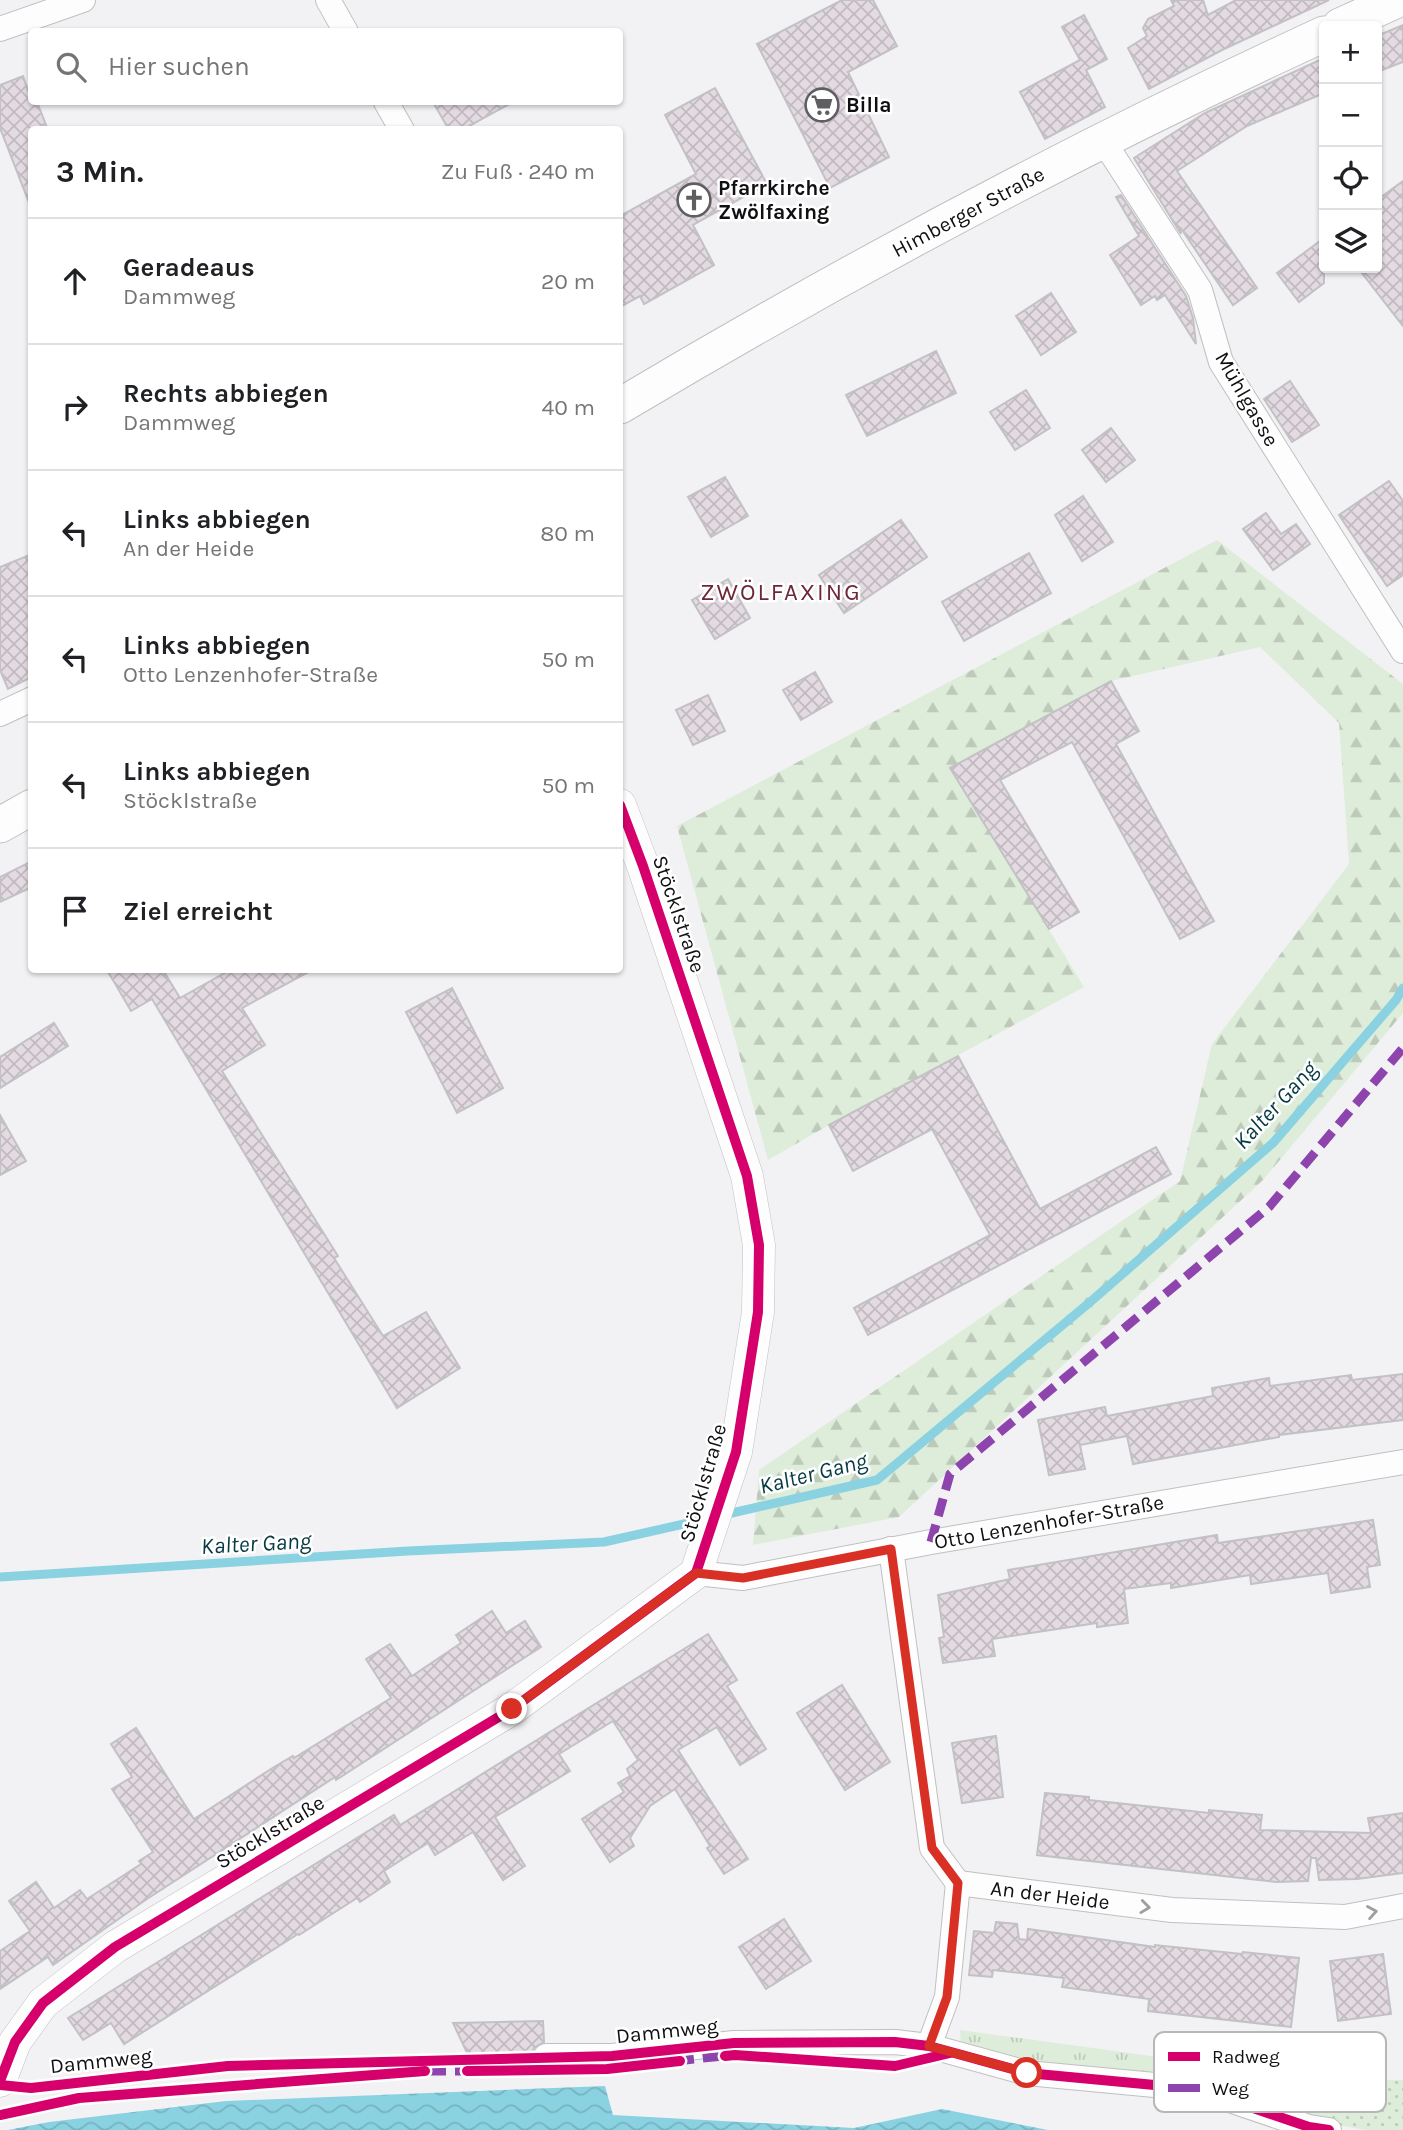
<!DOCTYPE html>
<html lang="de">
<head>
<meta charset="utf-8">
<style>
  :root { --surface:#fff; --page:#f2f2f2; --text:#202124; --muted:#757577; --line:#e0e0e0 }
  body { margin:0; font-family:Karla,sans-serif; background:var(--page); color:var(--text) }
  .controls { position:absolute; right:21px; top:21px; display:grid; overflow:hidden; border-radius:7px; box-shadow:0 2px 5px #0004 }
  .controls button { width:63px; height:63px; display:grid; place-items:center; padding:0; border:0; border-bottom:2px solid var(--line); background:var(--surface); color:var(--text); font:35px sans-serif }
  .stop { position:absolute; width:21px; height:21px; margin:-16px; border:5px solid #d93025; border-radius:50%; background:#fff }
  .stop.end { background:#d93025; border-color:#fff; box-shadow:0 2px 7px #0008 }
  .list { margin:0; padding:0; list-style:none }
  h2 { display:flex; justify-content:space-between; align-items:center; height:91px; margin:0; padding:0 28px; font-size:30px }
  h2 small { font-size:23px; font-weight:400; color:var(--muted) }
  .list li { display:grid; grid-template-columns:46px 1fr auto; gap:21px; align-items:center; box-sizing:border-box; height:126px; padding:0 28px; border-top:2px solid var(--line) }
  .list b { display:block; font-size:26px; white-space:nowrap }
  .list p { margin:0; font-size:23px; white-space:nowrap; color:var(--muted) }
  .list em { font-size:23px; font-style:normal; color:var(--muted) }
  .icon { flex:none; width:38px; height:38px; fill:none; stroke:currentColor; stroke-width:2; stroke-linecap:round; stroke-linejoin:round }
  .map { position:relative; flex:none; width:1403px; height:2130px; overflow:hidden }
  .search { position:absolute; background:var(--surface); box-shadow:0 2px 5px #0004; left:28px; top:28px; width:595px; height:77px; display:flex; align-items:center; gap:18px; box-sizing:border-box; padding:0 24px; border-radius:7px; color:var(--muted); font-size:26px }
  .panel { position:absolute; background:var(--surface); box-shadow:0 2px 5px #0004; left:28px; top:126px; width:595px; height:847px; border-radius:7px }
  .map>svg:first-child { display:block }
</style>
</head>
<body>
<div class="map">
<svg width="1403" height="2130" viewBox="0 0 1403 2130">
  <defs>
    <pattern id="grass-tufts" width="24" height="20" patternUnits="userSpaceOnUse" patternTransform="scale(1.75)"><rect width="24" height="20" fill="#ddedda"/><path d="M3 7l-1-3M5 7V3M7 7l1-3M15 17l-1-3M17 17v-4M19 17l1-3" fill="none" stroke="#bdcaba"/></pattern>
    <pattern id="forest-firs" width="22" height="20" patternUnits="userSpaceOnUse" patternTransform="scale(1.75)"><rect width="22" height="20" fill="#ddedda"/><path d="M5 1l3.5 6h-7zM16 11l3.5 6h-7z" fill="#bdcaba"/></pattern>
    <pattern id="garden-dots" width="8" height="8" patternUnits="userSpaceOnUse" patternTransform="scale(1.75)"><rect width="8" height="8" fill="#ddedda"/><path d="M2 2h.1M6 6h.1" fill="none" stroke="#bdcaba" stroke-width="1.8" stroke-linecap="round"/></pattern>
    <pattern id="water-waves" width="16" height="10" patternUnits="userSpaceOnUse" patternTransform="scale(1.75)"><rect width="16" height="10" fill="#8ad2e1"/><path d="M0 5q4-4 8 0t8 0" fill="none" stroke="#76b3c0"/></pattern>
    <pattern id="building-cross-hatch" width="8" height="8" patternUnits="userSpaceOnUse" patternTransform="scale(1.75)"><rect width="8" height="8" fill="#e3dae2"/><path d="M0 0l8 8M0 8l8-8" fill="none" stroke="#c2bac1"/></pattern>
  </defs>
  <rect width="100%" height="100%" fill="#f2f2f5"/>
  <path fill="url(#grass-tufts)" d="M960,2030l360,49v43l-285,-59 -74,-17z"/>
  <path fill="url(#forest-firs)" d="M1217,540l186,144v329l-140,167 -364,337 -146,28 6,-75 421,-289 32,-137 137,-180 -10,-141 -79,-76 -149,34 -161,87 134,219 -255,138 -61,35 -91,-334z"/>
  <path fill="url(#garden-dots)" d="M1320,2079l83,1v50h-37l-46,-8z"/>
  <path fill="url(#water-waves)" d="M605,2086l8,29 241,13 88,-19 106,21h-1040l41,-8 177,-21z"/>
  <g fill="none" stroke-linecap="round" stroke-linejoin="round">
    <g stroke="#8ad2e1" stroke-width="9">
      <path d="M723,1515l154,-35 212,-177 184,-160 123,-143 7,-12"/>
      <path d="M0,1577l408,-26 196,-9 102,-23"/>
    </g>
  </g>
  <g fill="url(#building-cross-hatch)" stroke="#c2c1c3" stroke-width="2">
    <path d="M842,0h31l24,46 -49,26 41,85 -59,31 -73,-144z"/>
    <path d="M1171,0h32l5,15 28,-15h93l-107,50 -73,39 -21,-41 19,-12 -4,-8 5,-9 26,-13z"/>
    <path d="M1084,15l23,44 -21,11 19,37 -60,32 -25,-47 60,-32 -18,-33z"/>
    <path d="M1403,25v37l-26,10v-36z"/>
    <path d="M1324,58v35l-77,33 -70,45 80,117 -24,17 -53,-78 1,7 -47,-76 71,-45z"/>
    <path d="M23,76l9,26h5l11,28h-16v74l-2,1 -30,-77v-43z"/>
    <path d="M715,88l52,96 -74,41 21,40 -70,39 -4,-8 -20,11v-91l76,-42 -31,-59z"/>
    <path d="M433,102h80l-51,28h-13z"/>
    <path d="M1403,181v145l-45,-58h19v-68z"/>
    <path d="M1121,195l65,101 7,22 3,26 -31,-49 -8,5 -2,-4 -14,9 -31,-50 29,-19 -23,-39z"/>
    <path d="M1324,238v45l-25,19 -22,-29z"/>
    <path d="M1051,293l25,39 -35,23 -25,-39z"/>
    <path d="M936,351l20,42 -89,43 -21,-41z"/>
    <path d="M1290,381l29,44 -27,17 -28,-43z"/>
    <path d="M1026,390l24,38 -35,22 -25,-38z"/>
    <path d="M1111,428l24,32 -29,22 -24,-32z"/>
    <path d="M725,477l23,39 -37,21 -23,-40z"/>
    <path d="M1389,481l14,20v74l-16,11 -48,-71z"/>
    <path d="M1083,496l30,46 -31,19 -27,-46z"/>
    <path d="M1266,513l15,21 15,-10 14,20 -37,26 -30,-41z"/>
    <path d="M901,520l26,37 -83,56 -25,-38z"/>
    <path d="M1029,553l22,40 -87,48 -22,-39z"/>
    <path d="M32,554v123l-24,12 -8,-19v-103z"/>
    <path d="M728,579l22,39 -35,21 -23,-39z"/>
    <path d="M815,672l17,30 -31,18 -18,-30z"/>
    <path d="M1111,681l28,50 -23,13 98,177 -34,18 -108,-197 -72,38 79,132 -30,17 -99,-161z"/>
    <path d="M708,695l17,36 -32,14 -17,-35z"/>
    <path d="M32,861v26l-32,15v-25z"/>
    <path d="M107,970h56l17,28 50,-28h82l-70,38 23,37 -43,26 116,185 -4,2 49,78 43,-24 34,56 -63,40 -245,-409 -21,12z"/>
    <path d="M452,988l51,100 -46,25 -51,-101z"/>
    <path d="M54,1023l14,23 -68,42v-31z"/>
    <path d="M958,1056l82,153 116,-62 15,27 -303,161 -14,-27 136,-73 -58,-106 -79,42 -24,-46z"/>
    <path d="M0,1115l26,46 -26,14z"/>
    <path d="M1403,1374v46l-124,15v2l-146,27 -6,-28 -47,9 5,24 -36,6 -11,-55 67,-13 2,9 106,-20 -1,-8 57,-10 1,8 81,-11 1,5z"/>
    <path d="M1373,1520l7,45 -13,2 3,20 -39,6 -3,-20 -77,11 -1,-9 -79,13v-5l-47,6 4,34 -31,4v-4l-105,16 3,17 -52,7 -4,-25 5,-1 -6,-42 72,-16 -2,-9 209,-35 1,8z"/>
    <path d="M492,1611l14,22 19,-12 16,26 -205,133 -1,-3 -188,122 -94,66 -5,-8 -48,32v-38l30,-20 -21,-30 27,-19 18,26 26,-18 7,9 54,-35 -2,-3 14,-9 -41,-63 20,-12 -21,-33 25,-16 58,91 80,-52 19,-11 1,2 97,-60 -25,-39 24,-15 22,32 49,-33 -5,-8z"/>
    <path d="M708,1634l29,46 -10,6 39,63 -26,16 -23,-38 -39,23 70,109 -24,15 -17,-26 3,-2 -35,-57 -25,17 -20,32 4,8 -24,16 -28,-43 42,-27 -6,-9 12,-7 -3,-7 11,-9 -25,-39 -54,33 11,17 -75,46 30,49 -22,14 -30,-48 -38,23 -7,-12 -44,28 6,11 -30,20 -3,-4 -58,37 -1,-1 -174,110 -13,-21 -28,17 -15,-22 326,-203 6,10z"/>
    <path d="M842,1685l48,77 -45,28 -48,-77z"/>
    <path d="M996,1736l7,61 -41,6 -10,-60z"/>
    <path d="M1045,1793l44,4v3l120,13v-3l53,5 -2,15 111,3 -3,-15 35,-5v60l-46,6 -38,1 -3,-22h-5l-3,23 -32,1 -239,-27z"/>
    <path d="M784,1919l27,42 -45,28 -27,-42z"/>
    <path d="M996,1922l21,2 2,15 8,1 1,-11 127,18v-2l87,9 1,-2 56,6 -8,69 -143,-16 1,-12 -87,-12 2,-9 -71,-8 -1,7 -23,-2 5,-44 20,2z"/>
    <path d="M1383,1954l8,60 -53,7 -8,-60z"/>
    <path d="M543,2021l1,21 -10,6 -2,6 -64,1 -15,-32z"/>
  </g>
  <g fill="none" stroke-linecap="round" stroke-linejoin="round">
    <defs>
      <g id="minor">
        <path d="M328,0l18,32"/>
        <path d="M0,29l83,-29"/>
        <path d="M386,102l16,28"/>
        <path d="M1104,142l96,148 21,72 182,289"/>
        <path d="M0,714l32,-15"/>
        <path d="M891,1549l41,299 26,35 214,27 173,7 58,-11"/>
        <path d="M696,1573l47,5 188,-36 472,-80"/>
        <path d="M929,2046l18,-49 11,-114"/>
        <path d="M546,2056h66l122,-13 161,-1 34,4 98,27 170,16 112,38 20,3"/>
      </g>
      <path id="tertiary" d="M0,2081l15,-39 28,-39 72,-56 397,-238 184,-136 40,-121 22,-140 1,-67 -12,-69 -104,-310 -23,-61"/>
      <g id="secondary">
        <path d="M1340,26l57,-26"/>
        <path d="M620,406c228,-136 463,-261 704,-372"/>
        <path d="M0,825l32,-18"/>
      </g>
    </defs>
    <use href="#minor" stroke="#c0c0c2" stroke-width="26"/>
    <use href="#tertiary" stroke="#c0c0c2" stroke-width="33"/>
    <use href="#secondary" stroke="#c0c0c2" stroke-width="37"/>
    <use href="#minor" stroke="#fdfdfe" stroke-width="24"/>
    <use href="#tertiary" stroke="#fdfdfe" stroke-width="32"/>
    <use href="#secondary" stroke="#fdfdfe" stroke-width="35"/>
    <g stroke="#8e44ad" stroke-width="9" stroke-dasharray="18 9" stroke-linecap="butt">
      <path d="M931,1542l19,-68 319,-267 134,-159"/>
      <path d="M676,2061l56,-6"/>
      <path d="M428,2071h46"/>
    </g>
    <defs>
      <g id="cycleway">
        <path d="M725,2056l10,-1 160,11 55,-13"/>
        <path d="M467,2071l140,-2 73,-8"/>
        <path d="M0,2081l15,-39 28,-39 72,-56 397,-238 184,-136 40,-121 22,-140 1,-67 -12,-69 -104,-310 -23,-61"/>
        <path d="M0,2085l31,3 197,-22 384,-10 122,-13 161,-1 34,4 98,27 170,16 112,38 20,3"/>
        <path d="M0,2115l79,-17 346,-27"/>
      </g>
    </defs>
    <use href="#cycleway" stroke="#fff" stroke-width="15"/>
    <use href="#cycleway" stroke="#d6006c" stroke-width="10"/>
  </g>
  <defs><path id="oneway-chevron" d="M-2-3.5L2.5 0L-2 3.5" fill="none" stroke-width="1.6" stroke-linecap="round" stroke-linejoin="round" transform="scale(1.75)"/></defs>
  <g stroke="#9e9e9f">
    <use href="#oneway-chevron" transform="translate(1145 1907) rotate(7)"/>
    <use href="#oneway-chevron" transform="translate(1372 1912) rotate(-10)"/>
  </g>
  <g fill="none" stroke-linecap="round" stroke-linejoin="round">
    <path stroke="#d93025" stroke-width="9" d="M512,1709l184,-136 47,5 148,-29 41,299 26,35 -11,114 -18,49 98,27"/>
  </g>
  <defs>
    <symbol id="supermarket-ring" viewBox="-11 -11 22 22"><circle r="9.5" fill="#fff" stroke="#5f5e61" stroke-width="1.5"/><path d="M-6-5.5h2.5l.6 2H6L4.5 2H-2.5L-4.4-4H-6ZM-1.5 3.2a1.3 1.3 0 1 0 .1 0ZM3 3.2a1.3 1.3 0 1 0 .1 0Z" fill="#5f5e61"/></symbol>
    <symbol id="church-ring" viewBox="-11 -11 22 22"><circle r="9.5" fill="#fff" stroke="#5f5e61" stroke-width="1.5"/><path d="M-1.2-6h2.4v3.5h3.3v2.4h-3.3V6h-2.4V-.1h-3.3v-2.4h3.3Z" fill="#5f5e61"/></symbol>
  </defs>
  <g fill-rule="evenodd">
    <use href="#supermarket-ring" x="803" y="86" width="38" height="38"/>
    <use href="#church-ring" x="675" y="181" width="38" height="38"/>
  </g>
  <g text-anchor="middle" stroke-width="5" stroke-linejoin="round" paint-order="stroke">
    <g font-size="21" font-weight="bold" fill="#100f11" stroke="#fff" text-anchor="start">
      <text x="846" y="112">Billa</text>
      <text x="718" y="195">Pfarrkirche<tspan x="718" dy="24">Zwölfaxing</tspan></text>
    </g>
    <g font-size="21" fill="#100f11" stroke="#fff">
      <text transform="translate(968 212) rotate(-28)" y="7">Himberger Straße</text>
      <text transform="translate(1247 399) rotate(60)" y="7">Mühlgasse</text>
      <text transform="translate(679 914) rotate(71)" y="7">Stöcklstraße</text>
      <text transform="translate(703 1483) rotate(-74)" y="7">Stöcklstraße</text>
      <text transform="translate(1049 1522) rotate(-10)" y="7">Otto Lenzenhofer-Straße</text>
      <text transform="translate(270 1832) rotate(-31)" y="7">Stöcklstraße</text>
      <text transform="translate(1050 1895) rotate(7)" y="7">An der Heide</text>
      <text transform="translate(667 2031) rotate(-6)" y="7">Dammweg</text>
      <text transform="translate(101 2061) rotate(-6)" y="7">Dammweg</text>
    </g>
    <g font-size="23" font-style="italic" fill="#073a42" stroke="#fff">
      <text transform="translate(1275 1105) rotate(-47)" y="8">Kalter Gang</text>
      <text transform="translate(813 1473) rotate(-14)" y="8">Kalter Gang</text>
      <text transform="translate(256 1543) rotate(-3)" y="8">Kalter Gang</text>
    </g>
    <g font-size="24" letter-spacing="2" fill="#6d2737" stroke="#fff">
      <text x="781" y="600">ZWÖLFAXING</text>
    </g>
  </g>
  <rect x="1154" y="2032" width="232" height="80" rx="10" fill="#fff" stroke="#b7b7b8" stroke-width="2"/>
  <rect x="1168" y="2052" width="32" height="9" fill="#d6006c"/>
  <rect x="1168" y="2084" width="32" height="8" fill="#8e44ad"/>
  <g font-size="19" fill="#100f11">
    <text x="1212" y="2063">Radweg</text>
    <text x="1212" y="2095">Weg</text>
  </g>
</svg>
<div class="controls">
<button>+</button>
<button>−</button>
<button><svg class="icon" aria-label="locate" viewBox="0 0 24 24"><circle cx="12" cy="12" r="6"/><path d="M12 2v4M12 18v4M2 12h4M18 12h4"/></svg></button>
<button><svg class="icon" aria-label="layers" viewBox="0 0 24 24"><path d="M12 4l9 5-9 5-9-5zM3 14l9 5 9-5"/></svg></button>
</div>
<div class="stop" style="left:1027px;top:2073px"></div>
<div class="stop end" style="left:512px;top:1709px"></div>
<div class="search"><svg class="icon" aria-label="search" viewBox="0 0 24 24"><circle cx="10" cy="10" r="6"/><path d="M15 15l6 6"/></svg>Hier suchen</div>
<section class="panel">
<h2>3 Min.<small>Zu Fuß · 240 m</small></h2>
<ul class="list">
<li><svg class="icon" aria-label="ahead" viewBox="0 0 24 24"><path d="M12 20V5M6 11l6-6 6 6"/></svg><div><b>Geradeaus</b><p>Dammweg</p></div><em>20 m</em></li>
<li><svg class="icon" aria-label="right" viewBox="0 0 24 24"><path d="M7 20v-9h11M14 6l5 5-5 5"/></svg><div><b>Rechts abbiegen</b><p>Dammweg</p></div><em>40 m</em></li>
<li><svg class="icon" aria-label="left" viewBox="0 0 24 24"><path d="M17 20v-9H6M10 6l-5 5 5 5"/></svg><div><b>Links abbiegen</b><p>An der Heide</p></div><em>80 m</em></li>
<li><svg class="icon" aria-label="left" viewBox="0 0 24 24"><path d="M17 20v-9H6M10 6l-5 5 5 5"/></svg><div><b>Links abbiegen</b><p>Otto Lenzenhofer-Straße</p></div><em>50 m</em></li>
<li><svg class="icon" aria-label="left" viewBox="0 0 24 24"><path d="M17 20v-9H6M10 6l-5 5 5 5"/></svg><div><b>Links abbiegen</b><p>Stöcklstraße</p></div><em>50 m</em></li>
<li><svg class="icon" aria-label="arrive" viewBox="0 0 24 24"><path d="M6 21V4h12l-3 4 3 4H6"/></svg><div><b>Ziel erreicht</b></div></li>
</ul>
</section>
</div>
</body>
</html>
